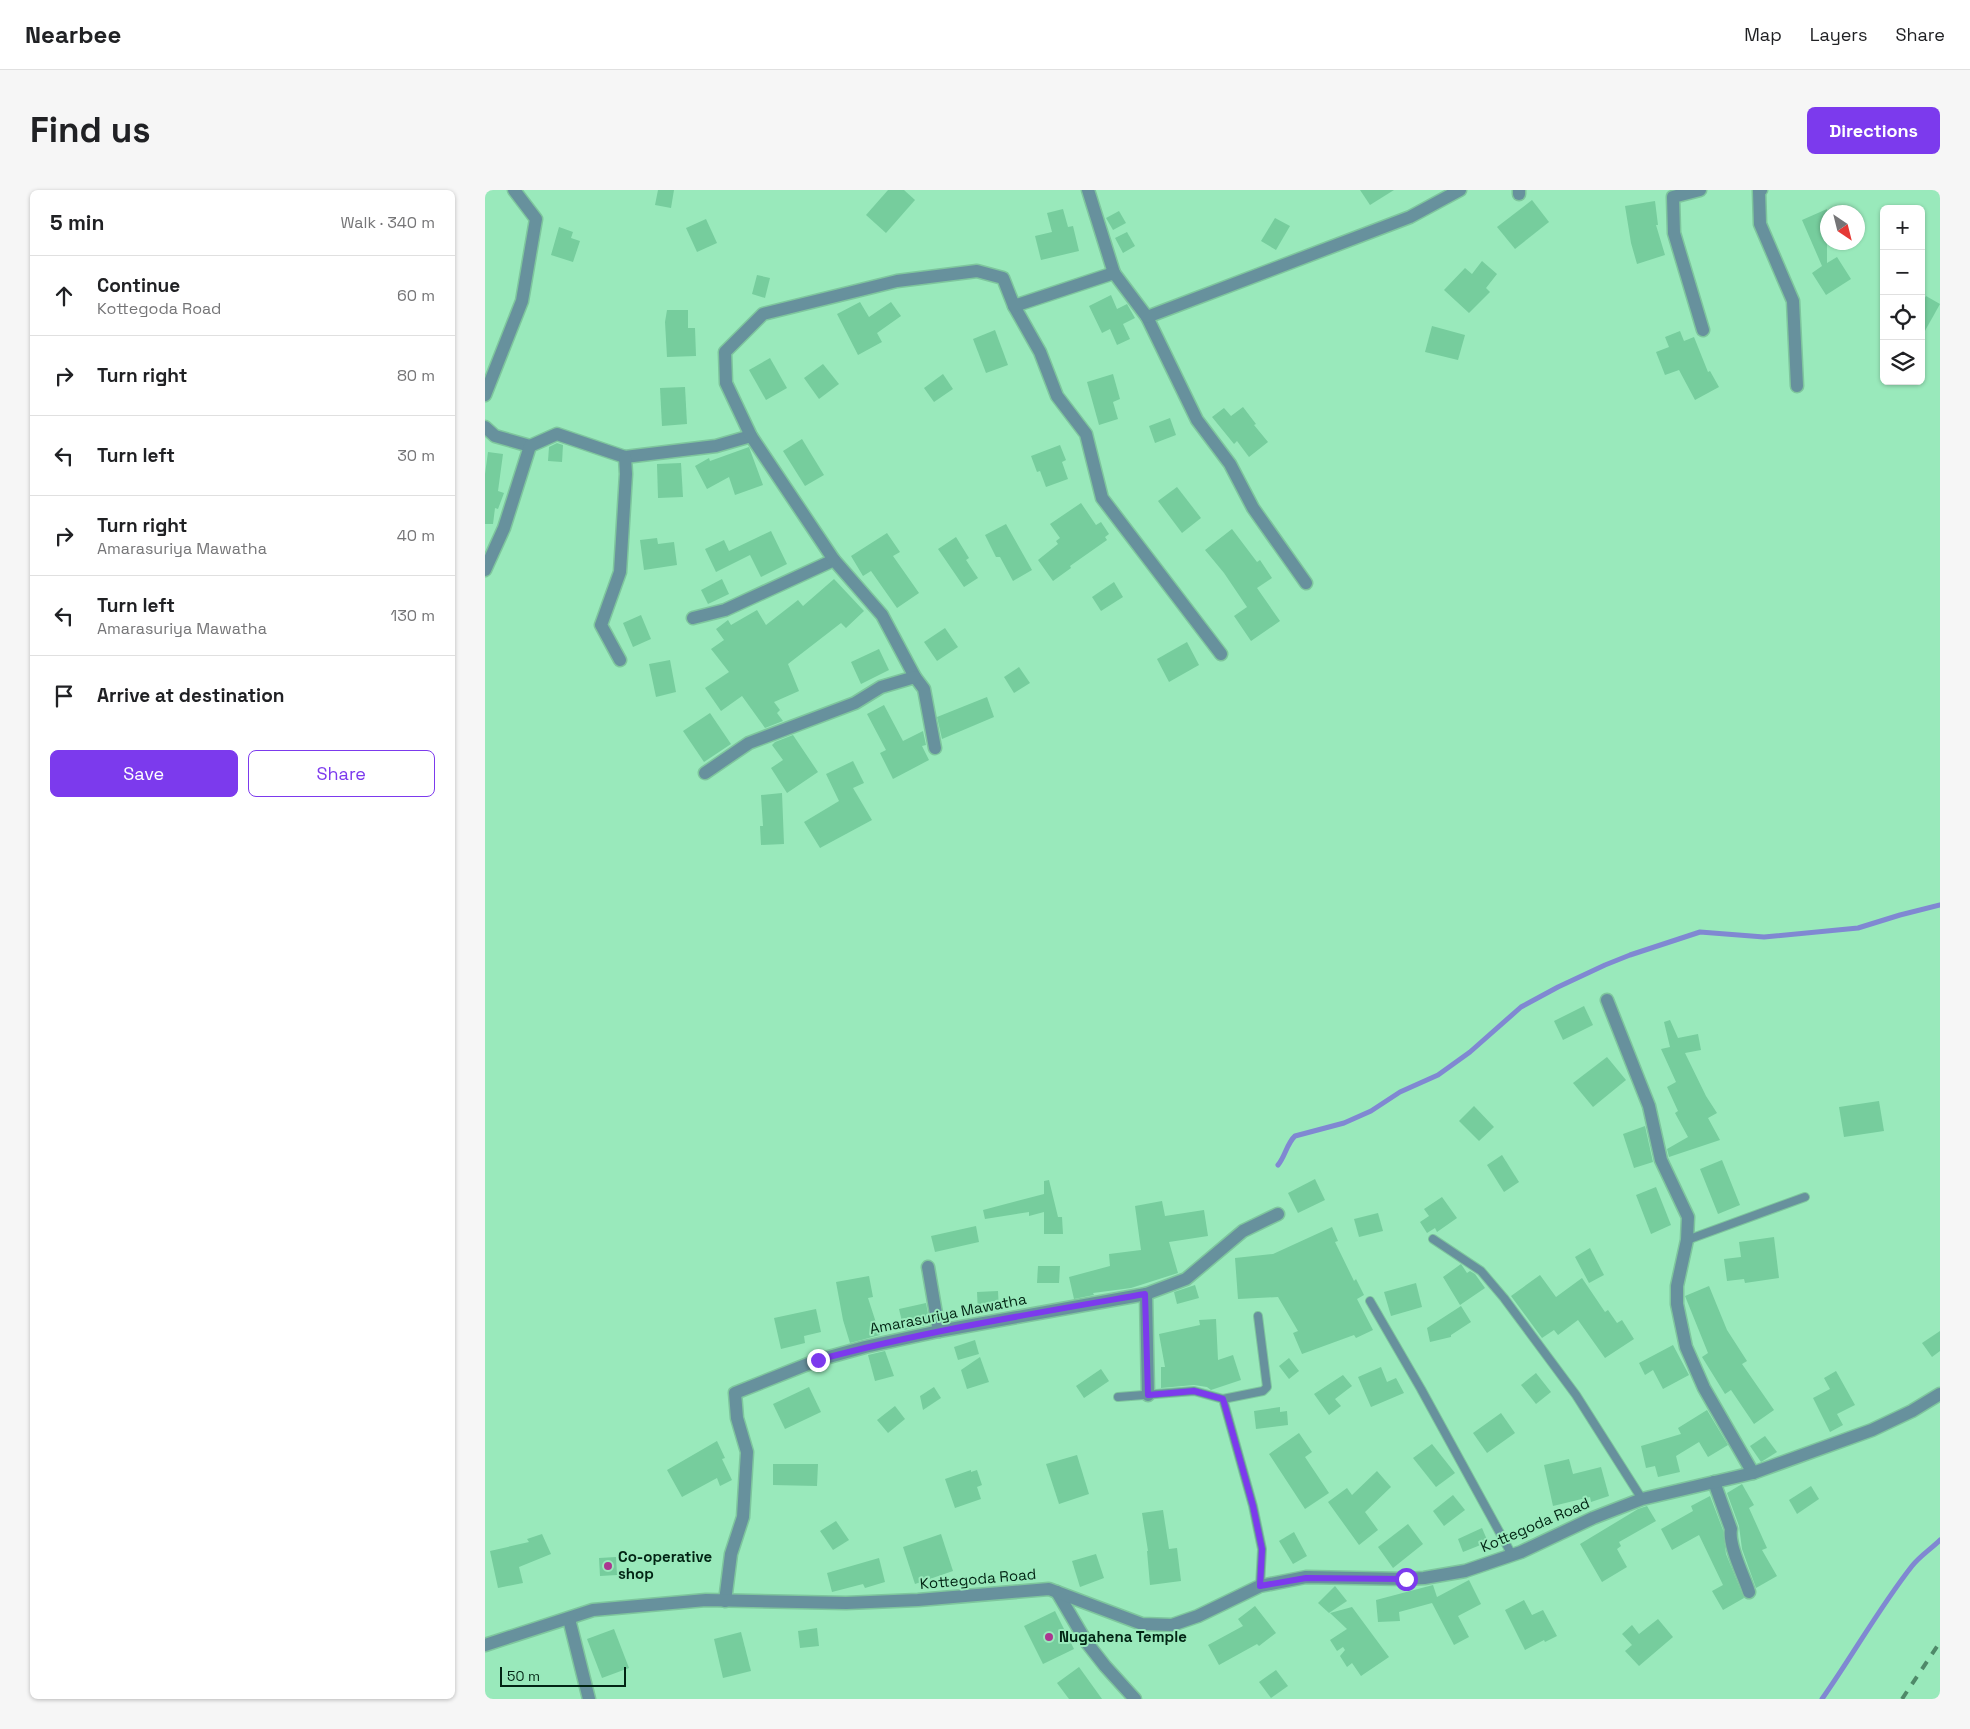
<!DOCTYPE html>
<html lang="en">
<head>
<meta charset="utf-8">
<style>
  :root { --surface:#fff; --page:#f6f6f6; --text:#202124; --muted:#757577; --line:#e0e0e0; --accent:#7c3aed }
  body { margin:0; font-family:"Space Grotesk",sans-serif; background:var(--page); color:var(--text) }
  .controls { position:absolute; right:15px; top:15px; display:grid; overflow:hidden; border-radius:8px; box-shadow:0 1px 4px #0004 }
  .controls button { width:45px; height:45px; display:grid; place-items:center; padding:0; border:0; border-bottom:1px solid var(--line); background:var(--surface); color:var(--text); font:25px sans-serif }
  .compass { position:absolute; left:1335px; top:15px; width:45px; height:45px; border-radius:50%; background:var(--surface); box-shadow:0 1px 4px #0004; rotate:145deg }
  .scale { position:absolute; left:15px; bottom:12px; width:126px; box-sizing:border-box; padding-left:5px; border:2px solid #022414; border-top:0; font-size:14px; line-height:18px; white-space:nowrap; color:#022414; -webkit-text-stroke:4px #99e9bb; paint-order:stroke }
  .stop { position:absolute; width:15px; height:15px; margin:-11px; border:4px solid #7c3aed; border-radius:50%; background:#fff }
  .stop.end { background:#7c3aed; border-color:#fff; box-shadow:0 1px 5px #0008 }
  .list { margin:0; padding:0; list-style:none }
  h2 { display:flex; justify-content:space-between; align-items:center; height:65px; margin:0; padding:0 20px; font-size:21px }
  h2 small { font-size:16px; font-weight:400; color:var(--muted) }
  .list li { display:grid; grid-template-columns:32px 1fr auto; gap:15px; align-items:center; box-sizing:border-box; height:80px; padding:0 20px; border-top:1px solid var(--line) }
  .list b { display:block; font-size:19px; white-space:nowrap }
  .list p { margin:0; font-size:16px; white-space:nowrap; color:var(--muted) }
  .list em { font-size:16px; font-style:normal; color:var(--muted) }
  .actions { display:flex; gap:10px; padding:15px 20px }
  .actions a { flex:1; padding:11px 0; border:1px solid var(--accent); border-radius:8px; text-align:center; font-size:18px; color:var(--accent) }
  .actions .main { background:var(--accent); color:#fff }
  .icon { flex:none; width:28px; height:28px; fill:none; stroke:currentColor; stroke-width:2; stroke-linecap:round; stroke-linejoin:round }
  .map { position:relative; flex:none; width:1455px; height:1509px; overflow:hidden; border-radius:8px }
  header { display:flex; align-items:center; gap:30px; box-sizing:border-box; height:70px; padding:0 25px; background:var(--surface); border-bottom:1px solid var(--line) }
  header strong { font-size:24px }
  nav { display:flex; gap:28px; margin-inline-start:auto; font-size:18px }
  .intro { display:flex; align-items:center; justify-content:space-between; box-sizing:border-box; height:120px; padding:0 30px }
  h1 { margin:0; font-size:35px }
  .button { padding:12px 22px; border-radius:8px; background:var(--accent); color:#fff; font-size:18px; font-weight:700 }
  main { display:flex; gap:30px; padding:0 30px }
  aside { flex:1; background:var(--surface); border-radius:8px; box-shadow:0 1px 4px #0004 }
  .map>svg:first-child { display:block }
</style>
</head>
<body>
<header>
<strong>Nearbee</strong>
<nav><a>Map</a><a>Layers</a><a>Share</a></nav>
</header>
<div class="intro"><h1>Find us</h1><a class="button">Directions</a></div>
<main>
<aside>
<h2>5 min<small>Walk · 340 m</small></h2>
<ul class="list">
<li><svg class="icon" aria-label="ahead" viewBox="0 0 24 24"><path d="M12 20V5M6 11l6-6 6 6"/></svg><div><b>Continue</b><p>Kottegoda Road</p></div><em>60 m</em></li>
<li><svg class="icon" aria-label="right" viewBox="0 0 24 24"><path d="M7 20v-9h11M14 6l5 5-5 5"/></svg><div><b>Turn right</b></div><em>80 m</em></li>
<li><svg class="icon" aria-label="left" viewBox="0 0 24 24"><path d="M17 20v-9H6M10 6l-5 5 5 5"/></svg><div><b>Turn left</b></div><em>30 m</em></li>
<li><svg class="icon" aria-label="right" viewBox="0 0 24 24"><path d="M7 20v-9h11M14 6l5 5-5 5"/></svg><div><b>Turn right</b><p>Amarasuriya Mawatha</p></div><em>40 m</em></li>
<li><svg class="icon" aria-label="left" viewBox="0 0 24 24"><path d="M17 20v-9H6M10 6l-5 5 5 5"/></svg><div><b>Turn left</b><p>Amarasuriya Mawatha</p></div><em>130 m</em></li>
<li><svg class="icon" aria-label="arrive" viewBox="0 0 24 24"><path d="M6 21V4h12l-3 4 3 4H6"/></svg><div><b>Arrive at destination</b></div></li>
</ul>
<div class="actions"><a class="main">Save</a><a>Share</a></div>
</aside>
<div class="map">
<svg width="1455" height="1509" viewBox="0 0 1455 1509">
  <rect width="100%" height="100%" fill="#99e9bb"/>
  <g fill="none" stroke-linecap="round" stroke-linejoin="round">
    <g stroke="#8088d2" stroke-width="5">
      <path d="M793,975c7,-8 9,-22 17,-29l49,-13 27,-12 29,-19 38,-17 32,-23 51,-45 37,-20 47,-22 25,-10 70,-23 64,5 94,-9 42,-13 40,-10"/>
      <path d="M1337,1509c31,-44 57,-91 90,-133 8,-10 19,-17 28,-26"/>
    </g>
  </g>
  <g fill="#76cd9d">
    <path d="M173,0h16l-3,18 -16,-3z"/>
    <path d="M403,0h16l11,10 -29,33 -20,-18z"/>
    <path d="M875,0h34l-24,15z"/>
    <path d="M1047,10l17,22 -34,27 -18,-22z"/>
    <path d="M1170,11l3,24h-2l9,30 -28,9 -6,-21 -6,-37z"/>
    <path d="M578,19l5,18 5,-1 6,25 -38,9 -6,-24 17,-4 -5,-19z"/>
    <path d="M1342,19v54l10,-6 14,22 -25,16 -14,-22 10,-7 -20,-46z"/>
    <path d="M634,21l7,12 -13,7 -7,-12z"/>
    <path d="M790,28l15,8 -14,24 -15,-9z"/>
    <path d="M221,29l11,24 -20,9 -11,-24z"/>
    <path d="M74,37l14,5 -2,6 9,3 -7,21 -22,-7z"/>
    <path d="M642,42l8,14 -12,7 -8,-15z"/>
    <path d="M997,71l15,13 -11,14 4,4 -21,21 -25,-23 21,-22 7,6z"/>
    <path d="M272,85l13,3 -5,20 -13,-4z"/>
    <path d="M626,105l6,14 10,-5 8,14 -12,6 7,15 -13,6 -7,-16 -8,4 -13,-27z"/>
    <path d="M1441,106l14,8 -19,34v-34z"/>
    <path d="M375,112l9,15 22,-15 10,14 -24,17 5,9 -24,13 -21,-41z"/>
    <path d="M182,120h21v18h7l1,28 -29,1 -2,-35z"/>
    <path d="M947,136l33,9 -7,25 -33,-8z"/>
    <path d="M510,140l13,35 -22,8 -13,-34z"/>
    <path d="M1195,141l4,10 10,-4 14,35 2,-1 9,16 -24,13 -16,-30 -14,5 -9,-23 13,-5 -4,-10z"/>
    <path d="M285,168l17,30 -21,12 -17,-30z"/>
    <path d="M338,174l16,20 -20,15 -15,-21z"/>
    <path d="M458,184l10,15 -19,13 -10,-14z"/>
    <path d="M628,184l7,25 -7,3 5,17 -19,6 -12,-43z"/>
    <path d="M200,197l2,37 -25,2 -2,-38z"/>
    <path d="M758,217l13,17 -2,1 14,17 -19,15 -12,-16 -3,3 -22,-27 12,-9 7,8z"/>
    <path d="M685,228l6,17 -21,8 -6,-17z"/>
    <path d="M317,249l22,36 -19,11 -22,-35z"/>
    <path d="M72,253l6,2 -1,17 -14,-1 1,-14z"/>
    <path d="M575,255l6,15 -4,2 6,17 -22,8 -6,-16 -3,1 -6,-16z"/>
    <path d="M264,257l14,38 -28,10 -6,-18 -22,12 -12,-23 14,-8 1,3z"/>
    <path d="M3,262l15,2 -5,37 6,2 -6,16 -3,-1 -2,16h-8v-50z"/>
    <path d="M196,273l2,34 -25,1 -1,-34z"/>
    <path d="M692,297l24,31 -19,15 -24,-32z"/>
    <path d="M596,313l15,22 5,-3 8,12 -4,3 2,3 -37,26 1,2 -18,13 -15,-21 20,-16 -2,-3 4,-3 -10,-14z"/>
    <path d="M521,334l26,46 -19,11 -13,-24h-4l-11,-22z"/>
    <path d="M747,339l25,33 3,-2 12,18 -15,10 23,33 -29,20 -17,-25 13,-9 -23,-34 -19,-23z"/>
    <path d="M286,341l16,33 -26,13 -11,-22 -34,17 -11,-23 19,-9 5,11z"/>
    <path d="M402,343l13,19 -7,4 26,37 -22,15 -26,-37 -8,5 -12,-20z"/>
    <path d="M471,347l13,21 -3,2 12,18 -14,9 -26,-38z"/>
    <path d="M172,348l1,6 16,-2 3,23 -33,5 -4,-30z"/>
    <path d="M237,389l7,15 -21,10 -7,-14z"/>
    <path d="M349,389l30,32 -18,17 -5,-5 -53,41 11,27 -25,11 6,8 -3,3 6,8 -18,7 -23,-32 -21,15 -16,-23 24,-16 -18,-23 13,-9 -8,-11 12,-9 3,5 26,-15 9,15 32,-25 5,6z"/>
    <path d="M629,392l9,15 -22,14 -9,-14z"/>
    <path d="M156,425l10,24 -18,8 -10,-24z"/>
    <path d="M460,438l13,19 -21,14 -13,-19z"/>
    <path d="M702,452l12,23 -30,17 -12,-23z"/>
    <path d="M394,459l10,21 -28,14 -10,-22z"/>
    <path d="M185,470l6,32 -20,5 -7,-33z"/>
    <path d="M534,477l11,16 -16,10 -10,-16z"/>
    <path d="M502,507l7,20 -52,22 -5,-22z"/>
    <path d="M399,515l19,36 20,-10 3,14 -4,1 7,14 -36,19 -13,-26 6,-3 -19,-36z"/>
    <path d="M225,523l21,31 -27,18 -21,-31z"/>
    <path d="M308,545l25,37 -31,21 -16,-25 12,-8 -11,-15 3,-3z"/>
    <path d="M368,571l11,22 -11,5 19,32 -52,28 -16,-26 35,-21 -13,-27z"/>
    <path d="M297,603l2,51 -23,1 -1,-19h3l-2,-31z"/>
    <path d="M1099,816l9,19 -30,15 -9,-19z"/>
    <path d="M1185,830l8,18 20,-4 3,16 -16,3 21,43 11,17 -9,5 12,22 -51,17 -2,-8 21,-12 -13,-24 3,-2 -11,-24 9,-5 -15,-33 9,-2 -6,-25z"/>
    <path d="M1122,867l19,23 -33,27 -20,-24z"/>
    <path d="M1394,911l5,30 -40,6 -5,-30z"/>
    <path d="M989,916l20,21 -15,14 -20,-20z"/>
    <path d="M1160,936l8,36 -19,6 -11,-34z"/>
    <path d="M1017,965l17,27 -15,10 -17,-27z"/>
    <path d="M1237,970l18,45 -22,9 -18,-45z"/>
    <path d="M830,989l10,21 -27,13 -10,-20z"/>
    <path d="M564,990l9,37h4l1,17h-19v-22l-15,4v-4l-44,7 -2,-9 61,-16v-13z"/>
    <path d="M1171,997l15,38 -20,9 -15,-39z"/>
    <path d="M957,1007l15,21 -20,14 -2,-4 -8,5 -7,-11 9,-6 -5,-7z"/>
    <path d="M677,1011l3,15 39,-6 4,26 -39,6 9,31 -47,15 -38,5 1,2 -20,4 -5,-22 41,-11 -1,-12 32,-4 -6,-44z"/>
    <path d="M893,1023l5,18 -24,6 -5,-18z"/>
    <path d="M491,1036l3,16 -44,10 -4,-16z"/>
    <path d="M847,1037l6,14 -3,1 19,39 2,-2 8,16 -7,4 16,31 -17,8 -2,-3 -52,19 -9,-21 5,-2 -20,-34 -40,2 -3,-41 38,-4z"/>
    <path d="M1289,1047l5,41 -34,5 -1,-4 -17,2 -3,-22 17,-2 -2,-15z"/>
    <path d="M1105,1058l14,27 -15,8 -14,-26z"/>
    <path d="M976,1074l6,9 3,-2 5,3 10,14 -25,17 -17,-28z"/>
    <path d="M553,1076h22l-1,17h-22z"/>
    <path d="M1055,1085l16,22 26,-19 23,34 3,-2 9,13 5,-3 12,19 -29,19 -27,-38 -20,15 -4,-5 -12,8 -31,-42z"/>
    <path d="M384,1086l4,21 -5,1 12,37 -30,8 -7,-23 -7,-38z"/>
    <path d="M931,1093l6,24 -31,9 -7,-24z"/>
    <path d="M710,1095l4,13 -22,6 -3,-12z"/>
    <path d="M1224,1096l18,44 20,31 -5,3 32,46 -20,14 -23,-34 -6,4 -23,-37 6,-4 -23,-57z"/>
    <path d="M513,1101l1,20 -21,1 -1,-20z"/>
    <path d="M441,1113l4,21 -26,6 -5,-21z"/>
    <path d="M976,1116l10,16 -20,13v2l-21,5 -3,-14z"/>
    <path d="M331,1119l5,23 -17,4 1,7 -24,6 -7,-31z"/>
    <path d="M731,1129l2,41 15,-5 8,25 -30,10 -4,-3 -13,-2 -33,3v-21h4l-6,-33 41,-9 -1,-5z"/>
    <path d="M1455,1141v20l-8,6 -10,-14z"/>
    <path d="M490,1150l4,14 -21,6 -4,-13z"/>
    <path d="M1188,1155l16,30 -26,14 -10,-19 -8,5 -6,-12z"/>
    <path d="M400,1161l9,25 -19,5 -7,-26z"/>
    <path d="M495,1167l9,25 -22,7 -6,-19z"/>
    <path d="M804,1168l10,13 -10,8 -10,-13z"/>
    <path d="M896,1177l6,15 9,-4 8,15 -33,14 -13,-30z"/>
    <path d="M616,1179l8,12 -25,17 -8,-12z"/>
    <path d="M1351,1181l19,34 -18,9 6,11 -13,7 -17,-34 17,-9 -6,-11z"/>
    <path d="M1051,1183l15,19 -15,12 -15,-19z"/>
    <path d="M858,1185l9,11 -17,13 6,7 -12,9 -15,-21z"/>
    <path d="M324,1197l12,25 -36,17 -12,-25z"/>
    <path d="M449,1197l7,11 -18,12 -3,-14z"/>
    <path d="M410,1216l10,13 -17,14 -11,-13z"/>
    <path d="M795,1217v5l7,-1 1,14 -32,4 -2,-18z"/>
    <path d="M1222,1220l21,35 -20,12 -9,-15 -23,14 4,16 -22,5 -3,-11 -9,2 -5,-22 40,-12 -3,-6z"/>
    <path d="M1016,1223l14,20 -28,20 -14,-20z"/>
    <path d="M814,1243l13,19 -7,5 24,36 -24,16 -36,-55z"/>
    <path d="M1280,1246l12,16 -16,10 -11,-16z"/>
    <path d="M232,1251l8,17 -3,1 10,21 -12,6 -3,-8 -35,19 -15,-27z"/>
    <path d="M947,1254l23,29 -19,14 -23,-29z"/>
    <path d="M592,1265l12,39 -30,10 -13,-40z"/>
    <path d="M1084,1269l4,15 28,-7 8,29 -18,6 -1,-5 -37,9 -9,-41z"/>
    <path d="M288,1274h45l-1,22 -44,-1z"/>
    <path d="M486,1280v2l6,-2 5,15 -5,2 4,12 -26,9 -10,-29z"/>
    <path d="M892,1281l14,16 -26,25 13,18 -19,15 -31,-43 19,-14 5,7z"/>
    <path d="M1257,1294l12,21 -5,3 18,40 -5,2 15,26 -21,12 -14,-39 -3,-23 -12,-33z"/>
    <path d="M1326,1296l8,13 -22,15 -8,-14z"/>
    <path d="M968,1305l12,15 -21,16 -11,-15z"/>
    <path d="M1225,1306l13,34 3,24 18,44 -21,12 -11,-19 11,-6 -24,-50 -27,15 -11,-21 32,-18 -2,-5z"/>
    <path d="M1162,1316l9,15 -37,21 2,4 -4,3 10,18 -25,15 -22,-38 58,-35z"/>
    <path d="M678,1320l6,39 8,-1 4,33 -31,4 -3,-34h1l-6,-38z"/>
    <path d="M351,1331l13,19 -16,10 -13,-19z"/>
    <path d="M923,1334l15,20 -30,24 -15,-21z"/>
    <path d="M997,1338l6,14 -25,10 -5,-13z"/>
    <path d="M809,1342l13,24 -14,8 -14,-23z"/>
    <path d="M57,1344l9,20 -32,13 4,16 -25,5 -8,-37 39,-9 -2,-3z"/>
    <path d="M456,1344l12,37 -38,13 -12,-37z"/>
    <path d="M611,1364l8,24 -24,9 -8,-26z"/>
    <path d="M131,1367l1,18 -17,1 -1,-18z"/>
    <path d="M394,1368l6,24 -20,6 -2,-4 -31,8 -5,-19z"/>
    <path d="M984,1390l12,24 -23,12 11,21 -15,8 -22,-42 -33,9 1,9 -22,1 -2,-22 57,-15 4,12z"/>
    <path d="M850,1396l12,15 -18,12 -11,-10z"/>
    <path d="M1039,1410l8,15 11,-5 14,26 -12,6 -1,-2 -19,10 -20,-40z"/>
    <path d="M770,1416l21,27 -17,13 -2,-2 -38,21 -11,-20 35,-19 -5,-7z"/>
    <path d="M867,1417l37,50 -28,19 -9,-13 -5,4 -7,-11 5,-6 -2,-3 -6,4 -7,-11 17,-11 -17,-16z"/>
    <path d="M570,1421l19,38 -31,15 -19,-38z"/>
    <path d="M1173,1429l15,18 -34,29 -14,-15 7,-6 -10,-11 10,-9 7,9z"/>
    <path d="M332,1438l2,18 -19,2 -2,-17z"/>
    <path d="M129,1439l15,39 -27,10 -15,-39z"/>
    <path d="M256,1442l10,39 -28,7 -9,-39z"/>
    <path d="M594,1477l23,32h-33l-12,-16z"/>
    <path d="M791,1480l12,16 -17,12 -12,-16z"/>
  </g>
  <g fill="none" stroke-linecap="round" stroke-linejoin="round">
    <defs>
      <g id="lane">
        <path d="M948,1049l48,32 23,27 72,97 66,104"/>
        <path d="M1202,1050l118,-43"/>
        <path d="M885,1111l51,88 91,166"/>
        <path d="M633,1207l76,-6 29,8 30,107 9,43 -2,37"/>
        <path d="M738,1209l40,-8 4,-4 -9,-71"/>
      </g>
      <g id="street">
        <path d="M603,0l26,83"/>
        <path d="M1034,0v4"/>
        <path d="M1215,0l-27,7 1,36 29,97"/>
        <path d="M1276,0l-2,1 1,33 33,77 4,85"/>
        <path d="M529,116l26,46 17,44 29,38 16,64 119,156"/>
        <path d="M662,127l50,103 33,44 23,44 53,75"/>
        <path d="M0,205l37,-94 14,-82 -22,-29"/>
        <path d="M0,237l10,9 35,10"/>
        <path d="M0,380l19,-42 26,-82 27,-12 68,23 91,-11 35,-10"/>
        <path d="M208,428l32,-8 109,-50"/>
        <path d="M135,470l-19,-35 19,-53 6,-98 -1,-17"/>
        <path d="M450,558l-11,-59 -9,-12 -33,-62 -48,-55 -83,-124 -25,-53 -1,-31 38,-38 134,-33 80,-10 26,7 11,28 100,-33 33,44 263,-100 50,-27"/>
        <path d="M220,583l44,-30 106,-40 26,-16 34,-10"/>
        <path d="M1122,810l42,106 12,54 27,57 -1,23 -10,46v18l9,43 18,41 49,85"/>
        <path d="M443,1077l11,64"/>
        <path d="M661,1104l2,101"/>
        <path d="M1229,1292l17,47c-3,16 13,47 18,63"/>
        <path d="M572,1402l30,51 18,23 30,33"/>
        <path d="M240,1411l6,-47 12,-37 4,-65 -10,-34 -2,-25 83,-33 47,-13 74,-16 207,-37 40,-15 57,-48 35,-17"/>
        <path d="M84,1429l20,80"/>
        <path d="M0,1455l108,-35 113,-10 140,3 72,-3 131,-11 93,35 30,1 26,-9 62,-30 46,-9 100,2 18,-1 41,-7 56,-19 72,-34 49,-19 111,-26 119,-43 40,-19 28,-17"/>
      </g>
    </defs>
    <use href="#lane" stroke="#7ec69d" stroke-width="10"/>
    <use href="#street" stroke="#7ec69d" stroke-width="15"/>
    <use href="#lane" stroke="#67919d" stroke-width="8"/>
    <use href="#street" stroke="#67919d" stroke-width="12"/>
    <path stroke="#4f8969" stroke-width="4" stroke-dasharray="9 9" stroke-linecap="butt" d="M1417,1509l38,-57"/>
  </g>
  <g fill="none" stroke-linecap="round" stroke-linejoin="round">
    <path stroke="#7c3aed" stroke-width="6" d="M333,1170c107,-29 218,-47 327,-66l3,101 46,-4 29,8 30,107 9,43 -2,37 46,-8 100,1"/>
  </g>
  <g fill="#ab3790" stroke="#99e9bb" stroke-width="2">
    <circle cx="123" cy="1376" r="5"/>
    <circle cx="564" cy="1447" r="5"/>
  </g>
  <g text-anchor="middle" stroke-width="4" stroke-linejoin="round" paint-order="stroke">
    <g font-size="15" fill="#022414" stroke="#99e9bb">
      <text transform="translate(463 1124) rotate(-11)" y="5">Amarasuriya Mawatha</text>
      <text transform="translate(1050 1335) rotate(-23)" y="5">Kottegoda Road</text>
      <text transform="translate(493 1389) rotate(-5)" y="5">Kottegoda Road</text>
    </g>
    <g font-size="15" font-weight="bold" fill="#022414" stroke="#99e9bb" text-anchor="start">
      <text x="133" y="1372">Co-operative<tspan x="133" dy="17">shop</tspan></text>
      <text x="574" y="1452">Nugahena Temple</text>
    </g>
  </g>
</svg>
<div class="controls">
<button>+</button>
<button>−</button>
<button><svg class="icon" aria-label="locate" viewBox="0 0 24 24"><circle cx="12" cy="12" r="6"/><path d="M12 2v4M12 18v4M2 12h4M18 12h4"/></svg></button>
<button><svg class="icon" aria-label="layers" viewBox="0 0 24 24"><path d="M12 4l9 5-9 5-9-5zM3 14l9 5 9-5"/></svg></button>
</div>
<svg class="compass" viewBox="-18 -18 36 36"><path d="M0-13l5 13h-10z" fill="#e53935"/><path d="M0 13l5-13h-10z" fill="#757577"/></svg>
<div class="scale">50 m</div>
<div class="stop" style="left:921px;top:1389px"></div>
<div class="stop end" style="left:333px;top:1170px"></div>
</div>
</main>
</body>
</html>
